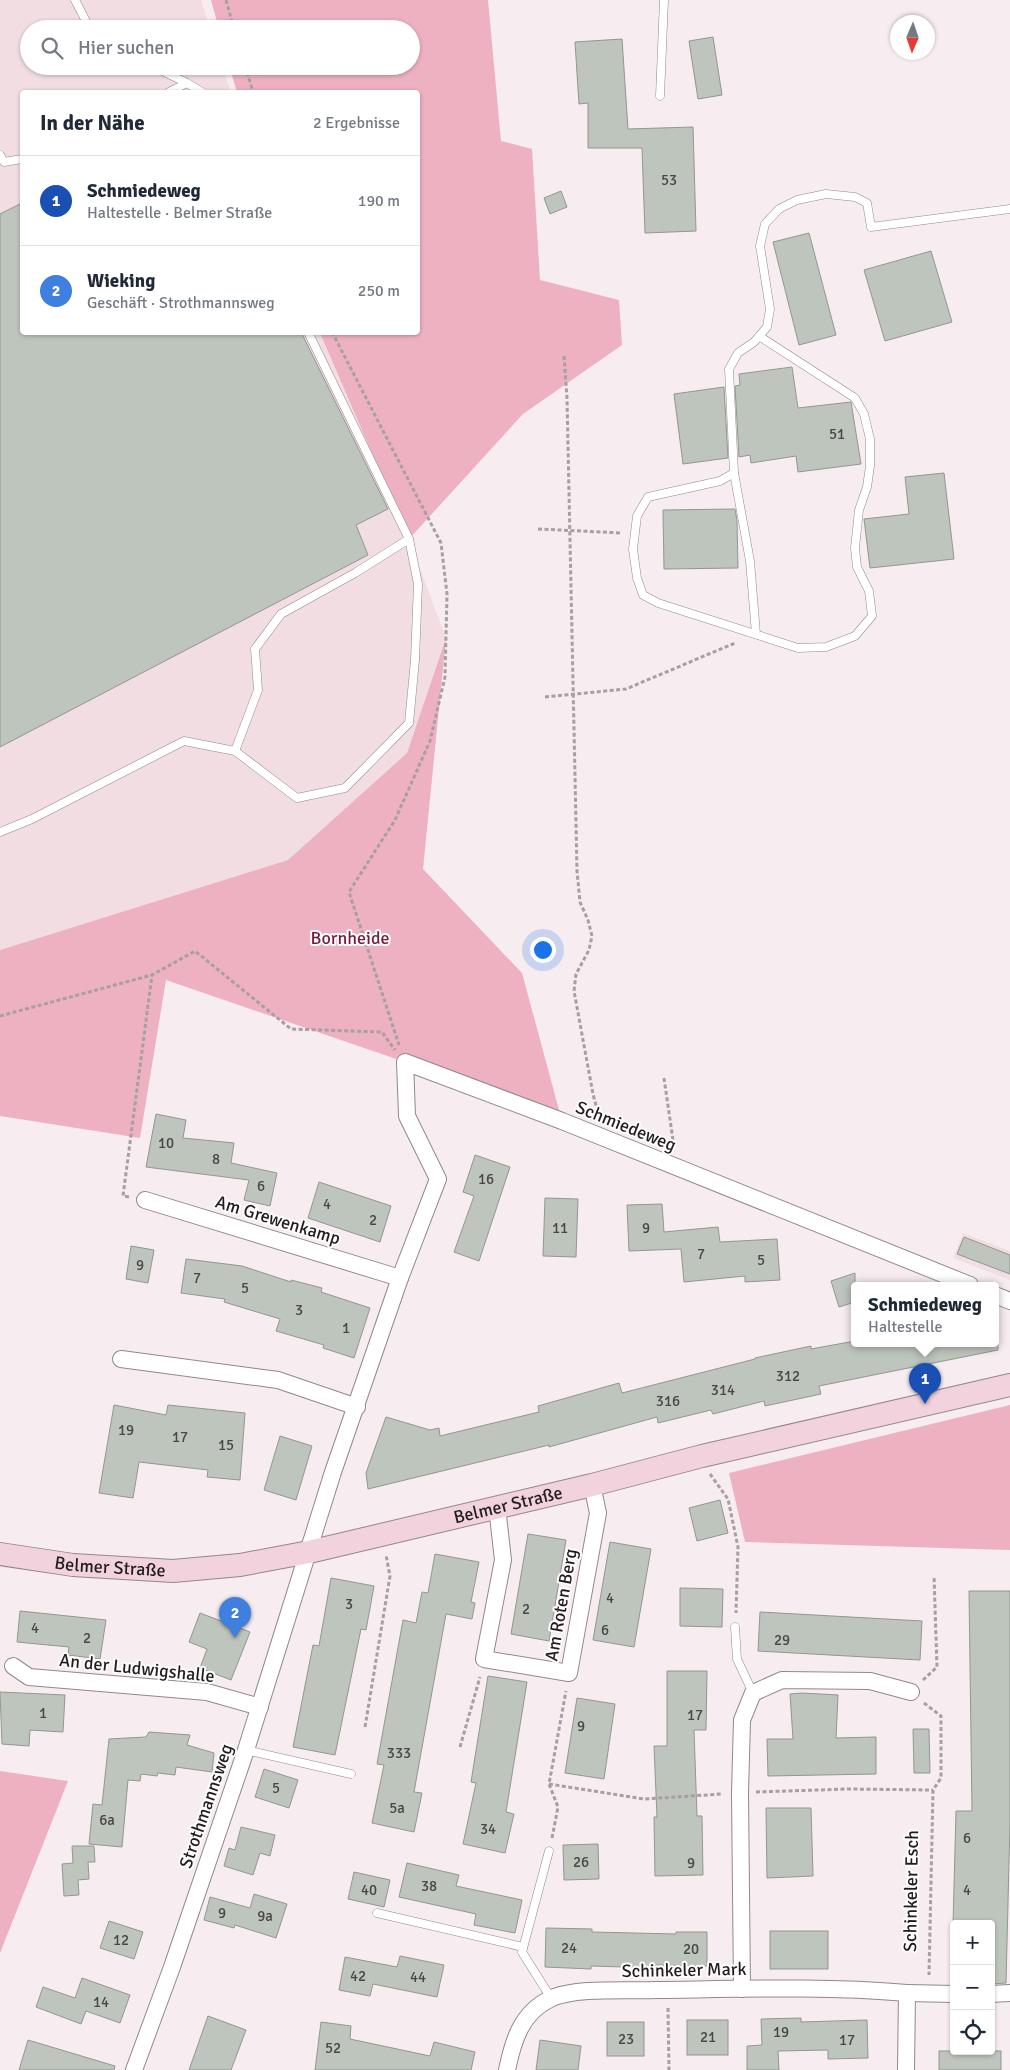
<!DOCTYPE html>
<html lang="de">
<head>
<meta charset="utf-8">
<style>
  :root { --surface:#fff; --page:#f2f2f3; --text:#1f2937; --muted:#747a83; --line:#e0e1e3; --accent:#207927 }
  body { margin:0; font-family:Signika,sans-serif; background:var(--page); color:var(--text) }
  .controls { position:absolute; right:15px; bottom:15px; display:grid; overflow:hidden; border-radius:5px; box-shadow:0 1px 4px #0004 }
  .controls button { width:45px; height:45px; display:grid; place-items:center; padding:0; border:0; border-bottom:1px solid var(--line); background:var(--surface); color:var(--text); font:25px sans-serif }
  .compass { position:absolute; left:890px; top:15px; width:45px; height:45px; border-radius:50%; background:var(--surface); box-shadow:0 1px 4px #0004; rotate:182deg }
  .you { position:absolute; left:542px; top:949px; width:18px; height:18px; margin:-12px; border:4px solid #fff; border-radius:50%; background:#1a73e8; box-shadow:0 0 0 8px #1a73e833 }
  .badge { display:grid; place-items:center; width:32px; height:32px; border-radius:50%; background:var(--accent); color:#fff; font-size:16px; font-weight:700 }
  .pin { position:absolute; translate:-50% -41px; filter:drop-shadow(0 1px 2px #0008) }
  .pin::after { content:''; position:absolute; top:26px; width:18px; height:15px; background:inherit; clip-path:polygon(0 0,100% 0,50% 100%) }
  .popup { position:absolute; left:851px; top:1282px; width:148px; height:65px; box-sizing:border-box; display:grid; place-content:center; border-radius:5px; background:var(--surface); filter:drop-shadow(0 1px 4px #0005); font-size:16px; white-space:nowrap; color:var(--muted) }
  .popup b { font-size:19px; color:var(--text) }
  .popup::after { content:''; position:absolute; left:50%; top:100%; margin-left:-10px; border:10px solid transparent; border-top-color:var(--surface) }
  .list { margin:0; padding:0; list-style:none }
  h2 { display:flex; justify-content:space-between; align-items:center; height:65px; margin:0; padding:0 20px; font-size:21px }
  h2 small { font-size:16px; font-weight:400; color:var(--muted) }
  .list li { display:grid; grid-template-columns:32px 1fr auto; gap:15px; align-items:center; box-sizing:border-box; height:90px; padding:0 20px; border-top:1px solid var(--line) }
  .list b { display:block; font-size:19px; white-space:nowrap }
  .list p { margin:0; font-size:16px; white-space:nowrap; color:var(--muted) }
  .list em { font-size:16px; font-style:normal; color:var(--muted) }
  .icon { flex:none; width:28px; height:28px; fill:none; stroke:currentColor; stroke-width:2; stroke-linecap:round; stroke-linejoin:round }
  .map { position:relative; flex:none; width:1010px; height:2070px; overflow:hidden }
  .search { position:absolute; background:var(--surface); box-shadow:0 1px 4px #0004; left:20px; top:20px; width:400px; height:55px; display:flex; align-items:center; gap:12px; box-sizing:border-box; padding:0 18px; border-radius:28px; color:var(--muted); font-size:19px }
  .panel { position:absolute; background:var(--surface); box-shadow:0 1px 4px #0004; left:20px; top:90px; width:400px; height:245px; border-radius:5px }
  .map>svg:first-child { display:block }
</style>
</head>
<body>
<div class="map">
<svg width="1010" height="2070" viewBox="0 0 1010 2070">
  <rect width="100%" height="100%" fill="#f7ecef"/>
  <g fill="#f1dde2">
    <path d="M0,0h201l9,29h-181v37h193l9,26h-209v240l298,1 89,206 37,99 -39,115 -119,107 -288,90z"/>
    <path d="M963,1233l47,18v29l-57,-22z"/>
  </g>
  <g fill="#eeb1c2">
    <path d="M211,0h277l13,141 31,8 8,131 79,20 3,45 -99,69 -114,125 -89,-206 98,-1v-240h-181l-8,-26h182v-37h-192z"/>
    <path d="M446,638l-23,231 99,104 40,148 -157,-59 -239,-82 -26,158 -140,-22v-166l288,-90 119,-107z"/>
    <path d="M1010,1405v145l-265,-8 -16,-69z"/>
    <path d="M0,1771l68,10 -68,172z"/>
  </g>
  <g fill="#bec5bd" stroke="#919791">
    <path d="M713,37l9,58 -24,4 -9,-58z"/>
    <path d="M622,39l6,90 65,-2 3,104 -51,2 -3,-85h-54v-45l-9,1 -4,-62z"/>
    <path d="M561,191l6,16 -17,7 -6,-16z"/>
    <path d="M22,203v129h279l87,177 -32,16 12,30 -368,192v-533z"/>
    <path d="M809,233l27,102 -37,10 -26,-103z"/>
    <path d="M931,251l21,71 -67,19 -21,-71z"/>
    <path d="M792,367l6,41 53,-6 10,62 -63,8 -2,-16 -45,7 -1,-8 -11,2 -4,-71 5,-1 -1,-11z"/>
    <path d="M724,387l4,71 -45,6 -9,-70z"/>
    <path d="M944,473l10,86 -84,9 -6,-49 45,-5 -4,-37z"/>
    <path d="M735,509l2,12 1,47 -74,1 -1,-59z"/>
    <path d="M156,1114l30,6 -3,18 51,5 -3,20 46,10 -7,33 -26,-6 5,-20 -103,-13z"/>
    <path d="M475,1155l35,12 -31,94 -25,-9 20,-56 -11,-4z"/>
    <path d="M319,1182l72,24 -11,36 -72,-24z"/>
    <path d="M545,1198l33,1 -2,58 -33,-1z"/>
    <path d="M662,1204l2,28 54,-5 2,15 57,-3 3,41 -35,2v-6l-61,6 -3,-33 -52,2 -2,-46z"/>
    <path d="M964,1237l46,18v19l-53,-20z"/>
    <path d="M131,1246l23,4 -6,33 -22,-4z"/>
    <path d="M186,1259l56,7 49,16v-2l31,8 -1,4 49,16 -16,50 -31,-10 1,-3 -48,-14 4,-12 -56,-17 1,-3 -44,-6z"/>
    <path d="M855,1273v29l-16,5 -8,-26z"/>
    <path d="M855,1341v2h143v7l-179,36 2,8 -56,12 -1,-5 -51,13 -2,-4 -53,13 -1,-6 -108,30v-2l-181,44 -2,-16 20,-56 44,13 9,-2 1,8 99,-24 -1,-6 81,-23 3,10 133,-34v-1l56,-12v3z"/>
    <path d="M114,1405l52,10 2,-10 77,8 -5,67 -33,-3 1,-7 -69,-8 -6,36 -34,-5z"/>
    <path d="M280,1436l32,10 -16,54 -32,-10z"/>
    <path d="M720,1500l8,33 -31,8 -8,-33z"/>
    <path d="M528,1534l38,6 -17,101 -38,-7z"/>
    <path d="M610,1542l41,7 -17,98 -41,-7z"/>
    <path d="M435,1554l44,8 -8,40 4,1 -3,16 -26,-5 -32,178 8,1 -8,39 -42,-9 12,-58 -7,-1 26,-144 13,3 6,-31 6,1z"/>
    <path d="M331,1578l43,8 -8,44 -5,-1 -26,126 -42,-8 20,-102 6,1z"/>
    <path d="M680,1588l43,1 -1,38 -42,-1z"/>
    <path d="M969,1591h41v231l-4,161 -15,1v-60h-38l3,-113h16z"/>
    <path d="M20,1611l86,9 -6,39 -32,-4 1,-8 -52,-5z"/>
    <path d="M760,1612l162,9 -2,39 -162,-9z"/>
    <path d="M200,1613l50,19 -19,48 -31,-12 7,-19 -18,-7z"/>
    <path d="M667,1671h40l-1,59h-12l3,86h5l1,59 -48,1 -1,-59h3l-3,-71h13z"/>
    <path d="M488,1676l39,6 -21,130 8,2 -9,39 -42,-9 13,-61 -5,-1z"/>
    <path d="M0,1692l65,3 -2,37 -33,-2 -1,16 -27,-2z"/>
    <path d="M802,1693l36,2 -2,43 40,-1v37l-108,2 -1,-37h26l-3,-45z"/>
    <path d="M577,1698l38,6 -11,75 -39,-6z"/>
    <path d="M913,1729h16l1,44h-16z"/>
    <path d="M149,1732l41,3 -3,10 27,8 -2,19 -36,-5 -1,8 -17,-2 -1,3 -16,-2 -1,7 -12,-1 -6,67 -33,-3 4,-40 9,1 7,-66 37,-2z"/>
    <path d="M264,1769l34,11 -9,28 -34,-11z"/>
    <path d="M766,1808h45l2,68 -46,2z"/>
    <path d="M241,1827l34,8 -5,21 -10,-3 -7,22 -29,-9 5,-18 6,2z"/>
    <path d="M598,1844l1,35 -35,1 -1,-35z"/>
    <path d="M72,1846h22l1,16h-7l1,17 -11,1 1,15 -15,1 -2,-32 11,-1z"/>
    <path d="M407,1863l52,12 -3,11 66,14 -7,33 -41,-8 2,-11 -77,-17z"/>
    <path d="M354,1872l36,8 -6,27 -36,-8z"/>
    <path d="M254,1894l33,10 -11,34 -41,-13 -1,3 -30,-8 6,-23 40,11z"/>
    <path d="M109,1921l34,11 -9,27 -34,-11z"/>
    <path d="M546,1928l46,1v3l84,2v-2h31v34l-51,-1v3l-65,-2v3l-46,-2z"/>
    <rect x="770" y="1931" width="58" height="38"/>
    <path d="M400,1956l44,9 -7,32 -64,-13 -3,12 -31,-6 6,-33 52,10z"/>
    <path d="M82,1978l48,17 -10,28 -34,-12 -5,13 -45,-17 7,-20 32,11z"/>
    <path d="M208,2016l38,14 -15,40h-42z"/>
    <path d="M801,2018v4l66,-2 1,38 -40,1v-9l-50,1 1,19h-32v-24l15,-1 -1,-26z"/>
    <rect x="687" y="2020" width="41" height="35"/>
    <path d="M321,2022l30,4 -1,13 80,17 4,-14 41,10 -4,18h-156z"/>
    <rect x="607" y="2022" width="37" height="34"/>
    <path d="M28,2040l87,26 -1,4h-95z"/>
    <path d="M540,2040l41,6 -3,24h-42z"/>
    <rect x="939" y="2051" width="62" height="19"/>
  </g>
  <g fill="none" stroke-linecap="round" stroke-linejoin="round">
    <defs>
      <g id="lane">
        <path d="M75,0l15,29"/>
        <path d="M152,66l35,17"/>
        <path d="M169,92l18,-9 15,9"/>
        <path d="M660,96l4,-96"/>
        <path d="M0,155l4,7 18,-3"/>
        <path d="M759,336l96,62 9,16 6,25v27l-3,21 -8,23 -4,38 2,19 12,24 3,25 -17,20 -29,11 -28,1 -140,-45 -15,-8 -6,-17 -4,-29 4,-33 11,-19 72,-16 14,-8 -5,-104 9,-16 16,-11 13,-15 3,-18 -10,-63 5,-22 14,-15 18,-9 29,-6 29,3 12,6 4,24 139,-18"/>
        <path d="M734,473l16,88 6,73"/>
        <path d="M235,751l23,-61 -3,-41 26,-35 74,-41 54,-34"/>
        <path d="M0,832l32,-13 152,-78 51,10 62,47 48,-10 64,-65 6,-63 3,-76 -9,-45 -101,-207"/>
        <path d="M735,1627l2,32 16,34"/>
        <path d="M246,1750l105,24"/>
        <path d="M549,1851l-27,101 29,46"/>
        <path d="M377,1913l146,34"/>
      </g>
      <g id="street">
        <path d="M145,1200l255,78"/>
        <path d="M995,1295l15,6"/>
        <path d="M121,1359l157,21 79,27"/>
        <path d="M497,1507l6,53 -19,99 85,14 29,-160 -6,-28"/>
        <path d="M13,1666l16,11 178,15 53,15"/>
        <path d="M742,1989l-2,-196 2,-73 11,-27 29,-13 88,1 41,11"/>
        <path d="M907,1993l47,1"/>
        <path d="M991,1994l19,-1"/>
        <path d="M134,2070l38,-103 74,-217 87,-278 67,-194 38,-99 -31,-63 -2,-54 157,59 408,164"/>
        <path d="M507,2070c6,-29 14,-57 43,-71 24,-12 79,-8 106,-9 83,-1 168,-4 251,3l-1,77"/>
      </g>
      <g id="secondary">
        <path id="s1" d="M0,1554l73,11 100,6 67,-6 69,-13 283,-67 110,-29 308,-71"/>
      </g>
    </defs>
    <use href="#lane" stroke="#92888b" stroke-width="9"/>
    <use href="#street" stroke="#92888b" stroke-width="18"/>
    <use href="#secondary" stroke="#92888b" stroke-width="24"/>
    <g stroke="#a89fa2" stroke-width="3" stroke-dasharray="4 2.5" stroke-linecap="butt">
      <path d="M226,0l8,29"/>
      <path d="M245,66l8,26"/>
      <path d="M332,332l109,211 6,51 -2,83 -15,64 -35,79 -46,72 50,153"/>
      <path d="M564,356l3,42 10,473 3,31 8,18 4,16 -3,14 -13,24 -2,17 19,103 4,15 8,9"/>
      <path d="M538,529l84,4"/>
      <path d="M545,697l81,-8 109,-46"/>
      <path d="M0,1016l152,-41 43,-24 96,78 91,3 13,18"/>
      <path d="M664,1078l10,69"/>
      <path d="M129,1197l-6,-1 29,-221"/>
      <path d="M710,1474l18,25 10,48 -2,66"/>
      <path d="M923,1680l14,-13 -3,-91"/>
      <path d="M924,1703l17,13v62l-8,12 -4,185"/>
      <path d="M365,1727l25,-151 -4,-21"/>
      <path d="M460,1747l20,-70"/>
      <path d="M549,1784l95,15 78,-5"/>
      <path d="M756,1792l92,-3 85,1"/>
      <path d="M552,1838l6,-31 -9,-23 17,-93"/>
      <path d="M668,2008l1,62"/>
    </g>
    <use href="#lane" stroke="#fff" stroke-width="8"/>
    <use href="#street" stroke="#fff" stroke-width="16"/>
    <use href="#secondary" stroke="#f2d2dc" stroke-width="22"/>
  </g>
  <g text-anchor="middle" stroke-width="4" stroke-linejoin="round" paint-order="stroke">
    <g font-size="15" fill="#484746">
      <text x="669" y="185">53</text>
      <text x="837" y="439">51</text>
      <text x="166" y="1148">10</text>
      <text x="216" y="1164">8</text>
      <text x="486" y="1184">16</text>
      <text x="261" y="1191">6</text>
      <text x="327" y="1209">4</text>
      <text x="373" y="1225">2</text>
      <text x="560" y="1233">11</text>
      <text x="646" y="1233">9</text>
      <text x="701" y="1259">7</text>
      <text x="761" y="1265">5</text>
      <text x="140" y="1270">9</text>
      <text x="197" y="1283">7</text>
      <text x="245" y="1293">5</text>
      <text x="299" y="1315">3</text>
      <text x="346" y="1333">1</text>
      <text x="788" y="1381">312</text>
      <text x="723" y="1395">314</text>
      <text x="668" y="1406">316</text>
      <text x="126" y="1435">19</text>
      <text x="180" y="1442">17</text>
      <text x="226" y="1450">15</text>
      <text x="610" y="1603">4</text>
      <text x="349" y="1609">3</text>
      <text x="526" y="1614">2</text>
      <text x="35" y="1633">4</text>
      <text x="605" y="1635">6</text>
      <text x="87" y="1643">2</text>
      <text x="782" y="1645">29</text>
      <text x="43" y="1718">1</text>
      <text x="695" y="1720">17</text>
      <text x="581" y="1731">9</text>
      <text x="399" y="1758">333</text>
      <text x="276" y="1793">5</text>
      <text x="397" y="1813">5a</text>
      <text x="107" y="1825">6a</text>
      <text x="488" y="1834">34</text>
      <text x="967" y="1843">6</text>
      <text x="581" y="1867">26</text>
      <text x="691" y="1868">9</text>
      <text x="429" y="1891">38</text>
      <text x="369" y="1895">40</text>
      <text x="967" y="1895">4</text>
      <text x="222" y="1918">9</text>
      <text x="265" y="1921">9a</text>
      <text x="121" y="1945">12</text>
      <text x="569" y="1953">24</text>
      <text x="691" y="1954">20</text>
      <text x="358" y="1981">42</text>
      <text x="418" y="1982">44</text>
      <text x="101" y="2007">14</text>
      <text x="781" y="2037">19</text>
      <text x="708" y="2042">21</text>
      <text x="626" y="2044">23</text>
      <text x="847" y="2045">17</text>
      <text x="333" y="2053">52</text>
    </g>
    <g font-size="18" fill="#701e3f" stroke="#fefcfc">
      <text x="350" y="944">Bornheide</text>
    </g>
    <g font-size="18" fill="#211d1e" stroke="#fefcfc">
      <text transform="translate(626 1126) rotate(22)" y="6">Schmiedeweg</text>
      <text transform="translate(278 1220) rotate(17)" y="6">Am Grewenkamp</text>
      <text dy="6" stroke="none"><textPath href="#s1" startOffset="516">Belmer Straße</textPath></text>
      <text dy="6" stroke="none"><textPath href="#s1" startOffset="111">Belmer Straße</textPath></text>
      <text transform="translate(561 1605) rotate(-80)" y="6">Am Roten Berg</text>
      <text transform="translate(137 1668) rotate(6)" y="6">An der Ludwigshalle</text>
      <text transform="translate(206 1806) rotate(-71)" y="6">Strothmannsweg</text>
      <text transform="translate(911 1891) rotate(-89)" y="6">Schinkeler Esch</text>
      <text transform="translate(684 1970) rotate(-1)" y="6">Schinkeler Mark</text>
    </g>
  </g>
</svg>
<div class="controls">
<button>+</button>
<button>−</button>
<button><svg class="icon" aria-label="locate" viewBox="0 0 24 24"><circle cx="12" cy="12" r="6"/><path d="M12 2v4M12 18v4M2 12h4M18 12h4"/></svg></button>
</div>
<svg class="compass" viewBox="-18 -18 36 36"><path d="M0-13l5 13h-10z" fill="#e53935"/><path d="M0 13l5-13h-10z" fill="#747a83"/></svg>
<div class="you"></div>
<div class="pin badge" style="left:925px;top:1404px;background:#1a4fb4">1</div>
<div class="popup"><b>Schmiedeweg</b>Haltestelle</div>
<div class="pin badge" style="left:235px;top:1638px;background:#3f7fe0">2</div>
<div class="search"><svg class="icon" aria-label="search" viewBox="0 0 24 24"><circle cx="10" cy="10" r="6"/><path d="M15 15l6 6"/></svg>Hier suchen</div>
<section class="panel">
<h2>In der Nähe<small>2 Ergebnisse</small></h2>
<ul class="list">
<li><span class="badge" style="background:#1a4fb4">1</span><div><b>Schmiedeweg</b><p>Haltestelle · Belmer Straße</p></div><em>190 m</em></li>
<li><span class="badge" style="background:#3f7fe0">2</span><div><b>Wieking</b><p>Geschäft · Strothmannsweg</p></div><em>250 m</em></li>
</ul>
</section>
</div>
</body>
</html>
